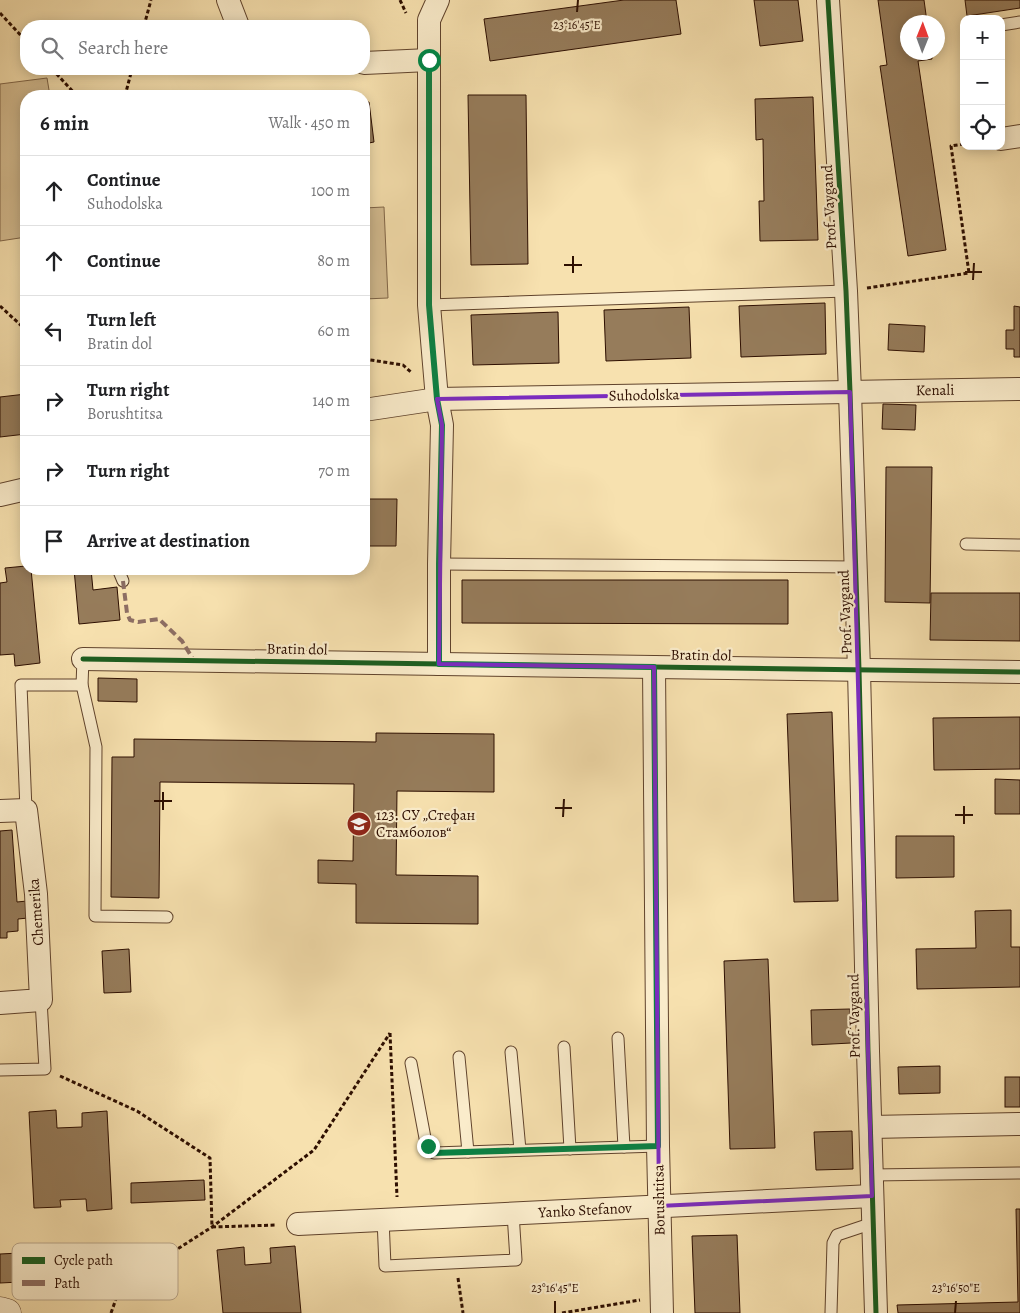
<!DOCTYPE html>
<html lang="en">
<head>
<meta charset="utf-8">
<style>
  :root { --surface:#fff; --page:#f2f2f2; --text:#202124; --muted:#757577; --line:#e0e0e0 }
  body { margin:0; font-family:Alegreya,serif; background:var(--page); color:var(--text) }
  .controls { position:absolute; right:15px; top:15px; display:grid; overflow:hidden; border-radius:10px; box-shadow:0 2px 12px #0003 }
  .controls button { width:45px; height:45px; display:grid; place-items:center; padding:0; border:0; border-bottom:1px solid var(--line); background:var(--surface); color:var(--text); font:25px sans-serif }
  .compass { position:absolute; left:900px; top:15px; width:45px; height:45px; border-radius:50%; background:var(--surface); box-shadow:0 2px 12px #0003; rotate:1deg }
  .stop { position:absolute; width:15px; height:15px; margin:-11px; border:4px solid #0b8043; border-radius:50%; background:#fff }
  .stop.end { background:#0b8043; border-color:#fff; box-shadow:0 1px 5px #0008 }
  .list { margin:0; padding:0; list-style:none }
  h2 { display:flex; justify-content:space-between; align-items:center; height:65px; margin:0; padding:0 20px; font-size:21px }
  h2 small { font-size:16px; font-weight:400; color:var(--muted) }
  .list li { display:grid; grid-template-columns:32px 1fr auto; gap:15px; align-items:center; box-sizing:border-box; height:70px; padding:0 20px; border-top:1px solid var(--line) }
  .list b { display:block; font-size:19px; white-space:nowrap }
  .list p { margin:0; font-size:16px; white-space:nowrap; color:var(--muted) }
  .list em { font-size:16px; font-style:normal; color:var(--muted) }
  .icon { flex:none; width:28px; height:28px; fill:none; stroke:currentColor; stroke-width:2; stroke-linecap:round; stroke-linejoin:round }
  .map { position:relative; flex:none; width:1020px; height:1313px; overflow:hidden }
  .search { position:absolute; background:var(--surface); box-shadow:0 2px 12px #0003; left:20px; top:20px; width:350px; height:55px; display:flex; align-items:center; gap:12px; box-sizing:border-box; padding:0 18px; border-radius:20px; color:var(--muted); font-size:19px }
  .panel { position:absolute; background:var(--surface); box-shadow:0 2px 12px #0003; left:20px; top:90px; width:350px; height:485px; border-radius:20px }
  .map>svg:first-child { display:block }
</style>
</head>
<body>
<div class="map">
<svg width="1020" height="1313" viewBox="0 0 1020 1313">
  <rect width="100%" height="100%" fill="#f7e1af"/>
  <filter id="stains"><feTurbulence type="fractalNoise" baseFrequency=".004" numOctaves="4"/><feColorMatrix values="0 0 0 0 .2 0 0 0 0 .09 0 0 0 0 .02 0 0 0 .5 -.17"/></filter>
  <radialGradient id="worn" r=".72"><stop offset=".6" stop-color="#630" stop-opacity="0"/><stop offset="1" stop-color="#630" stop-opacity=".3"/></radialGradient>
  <g fill="#d5bd91" stroke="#816648">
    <path d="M47,78l3,18h-24v141l-26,4v-157z"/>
    <path d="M384,207l4,91 -24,1v-91z"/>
  </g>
  <g fill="#967c5b" stroke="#2d0e00">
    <path d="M624,0h52l5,34 -191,27 -6,-42z"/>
    <path d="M754,0h44l5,41 -43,5z"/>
    <path d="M878,0h46l3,22h-19v30h24v7l-14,2 28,189 -38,6 -28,-190 7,-1z"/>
    <path d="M965,0h55v8l-53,8z"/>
    <path d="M468,95h58l2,169 -57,1z"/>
    <path d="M813,97l5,143 -58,1 -1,-40h5l-1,-62 -7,1 -1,-41z"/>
    <path d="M369,102l5,40 -10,2v-41z"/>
    <path d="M825,303l1,51 -85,3 -2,-51z"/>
    <path d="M1014,306l6,1v50h-6v-8h-8v-19h8z"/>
    <path d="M689,307l2,51 -85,3 -2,-51z"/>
    <path d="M558,312l1,51 -86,2 -2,-50z"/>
    <path d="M889,324l36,2 -1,26 -36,-2z"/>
    <path d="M26,394v40l-26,3v-40z"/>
    <path d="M883,404l33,1 -1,25 -33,-1z"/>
    <path d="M886,467h46l-2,136 -45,-1z"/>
    <path d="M364,499h33l-1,47h-32z"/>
    <path d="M26,566v3h5l9,94 -25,3 -1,-12 -14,1v-72l7,-1 -2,-14z"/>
    <path d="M74,569h17l2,21 24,-3 3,33 -41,4z"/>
    <path d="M462,580h326v44l-326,-1z"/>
    <path d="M931,593h89v48l-90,-1z"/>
    <path d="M98,678l39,1v23l-39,-1z"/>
    <path d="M832,712l6,189 -44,1 -7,-188z"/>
    <path d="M1020,717v52l-86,1 -1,-52z"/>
    <path d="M376,733l118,1v58l-97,-1 -1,84 82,1v48l-122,-1v-39l-38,-1v-23l35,1 1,-77 -194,-2 -1,116 -48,-1 1,-140h22v-18l242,3z"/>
    <path d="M995,779l25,1v34h-25z"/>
    <path d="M12,830l5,72 10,-1 1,17 -10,1v12l-11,1v6h-7v-107z"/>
    <path d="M896,836h58v41l-58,1z"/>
    <path d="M1011,910v37h9v40l-103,2 -1,-40 60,-1 -1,-37z"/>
    <path d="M129,949l2,43 -27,1 -2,-42z"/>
    <path d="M768,959l7,189 -45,1 -6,-188z"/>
    <path d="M850,1009l1,34 -39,2 -1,-35z"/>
    <path d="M940,1066v27l-41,1 -1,-27z"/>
    <rect x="1005" y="1077" width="15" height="30"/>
    <path d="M56,1110l1,18 25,-1v-14l25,-2 5,98 -25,2 -1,-12 -26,1 1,7 -27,1 -5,-96z"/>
    <path d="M852,1131l1,38 -37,1 -2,-38z"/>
    <path d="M204,1180l1,20 -74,3v-20z"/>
    <path d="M1016,1209h4v104h-122l-1,-8 121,-3z"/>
    <path d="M737,1235l3,78h-45l-3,-77z"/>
    <path d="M295,1246l6,67h-78l-6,-63 27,-3 1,18 26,-2 -1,-15z"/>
    <path d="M19,1253l1,29 -20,1v-29z"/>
  </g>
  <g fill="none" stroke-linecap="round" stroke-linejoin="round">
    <defs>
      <g id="service">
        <path d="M1001,25l19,-3"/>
        <path d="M429,305l417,-14"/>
        <path d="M966,544l54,1"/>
        <path d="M439,564l417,3"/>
        <path d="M118,569l5,12"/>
        <path d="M83,659l-1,26 14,62 -1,169 72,1"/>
        <path d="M26,810l-5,-125h61"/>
        <path d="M618,1038l6,109"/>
        <path d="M564,1047l6,102"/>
        <path d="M511,1052l9,98"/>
        <path d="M459,1057l9,95"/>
        <path d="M411,1063l14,75 3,8 6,7 224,-7"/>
        <path d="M0,1070l45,-1 -4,-69"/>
        <path d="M872,1175l148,-2"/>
        <path d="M383,1219l2,47 131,-6 -3,-47"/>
        <path d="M831,1313l2,-70 4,-8 36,-12"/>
      </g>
      <g id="minor">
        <path d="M228,0l10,26"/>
        <path d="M438,0l-9,20v285l8,94 5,26 -3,139v100"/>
        <path d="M828,0l18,291 4,101 9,278 9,381 8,262"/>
        <path d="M364,63l65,-3"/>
        <path d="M1001,139l19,-3"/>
        <path d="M364,410l73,-11 583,-10"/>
        <path d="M0,495l26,-6"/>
        <path d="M83,659l937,13"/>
        <path d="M654,667l4,479 4,167"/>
        <path d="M0,811l26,-1 10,84 5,106 -41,3"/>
        <path d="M871,1127l149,-3"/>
        <path d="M298,1224l574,-28"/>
      </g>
      <path id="tertiary" d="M0,1311l7,2"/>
    </defs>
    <use href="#service" stroke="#60432c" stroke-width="13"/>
    <use href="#minor" stroke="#60432c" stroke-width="24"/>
    <use href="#tertiary" stroke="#60432c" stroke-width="29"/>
    <g stroke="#2d0e00" stroke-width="3" stroke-dasharray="4 2.5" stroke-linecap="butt">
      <path d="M400,0l6,13"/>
      <path d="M0,13l26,28"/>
      <path d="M144,26l7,-26"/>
      <path d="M52,69l25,27"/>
      <path d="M125,96l7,-27"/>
      <path d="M867,288l102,-15 -18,-127 13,-2"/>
      <path d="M0,306l26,24"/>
      <path d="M364,359l39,6 9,8"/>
      <path d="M390,1033l7,164"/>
      <path d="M60,1076l77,35 73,47 2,69 65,-2"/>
      <path d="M458,1278l5,35"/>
      <path d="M111,1313l10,-28 91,-58 102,-77 76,-117"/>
      <path d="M562,1313l78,-13"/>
    </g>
    <use href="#service" stroke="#faeccb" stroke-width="11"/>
    <use href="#minor" stroke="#faeccb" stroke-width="22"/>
    <use href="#tertiary" stroke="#faeccb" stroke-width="28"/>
    <path stroke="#8d6e63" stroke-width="4" stroke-dasharray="8 4" stroke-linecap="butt" d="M123,581l4,32 3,7 8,2 21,-3 23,22 11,18"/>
    <defs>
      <g id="cycleway">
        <path d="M828,0l18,291 4,101 9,278 9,381 8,262"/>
        <path d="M83,659l937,13"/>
      </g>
    </defs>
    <use href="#cycleway" stroke="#faeccb" stroke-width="8"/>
    <use href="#cycleway" stroke="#1b5e20" stroke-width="5"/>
  </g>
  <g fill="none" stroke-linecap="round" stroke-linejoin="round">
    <path stroke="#0b8043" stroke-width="6" d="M428,1146l6,7 224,-7 -4,-479 -215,-3v-100l3,-139 -5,-26 -8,-94v-245"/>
  </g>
  <path fill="none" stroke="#7b2cbf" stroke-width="4" stroke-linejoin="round" d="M850,392l22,804 -213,10 -5,-539 -215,-3 3,-239 -5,-26z"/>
  <path fill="none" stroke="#2d0e00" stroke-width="2" d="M577,12l1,-12M564,265h18M965,272h17M573,273v-17M973,280l1,-17M154,801h18M555,808h17M163,810v-18M955,815h18M563,817l1,-18M964,824v-18M555,1313v-12M955,1313l1,-12"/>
  <defs>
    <symbol id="school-disc" viewBox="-11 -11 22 22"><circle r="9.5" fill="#8f2418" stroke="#faeccb"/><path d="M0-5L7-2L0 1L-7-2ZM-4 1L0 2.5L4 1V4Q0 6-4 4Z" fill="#fff"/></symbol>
  </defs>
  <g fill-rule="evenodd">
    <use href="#school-disc" x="345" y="810" width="28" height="28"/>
  </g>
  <g text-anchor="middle" stroke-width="4.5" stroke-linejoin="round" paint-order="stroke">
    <g font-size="15" fill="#2d0e00" stroke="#faeccb">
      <text transform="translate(829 207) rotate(-93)" y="5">Prof. Vaygand</text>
      <text transform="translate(935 390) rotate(-1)" y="5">Kenali</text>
      <text transform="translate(644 395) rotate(-1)" y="5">Suhodolska</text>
      <text transform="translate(845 612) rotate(-92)" y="5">Prof. Vaygand</text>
      <text transform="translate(297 649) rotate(1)" y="5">Bratin dol</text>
      <text transform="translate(701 655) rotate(1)" y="5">Bratin dol</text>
      <text transform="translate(36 912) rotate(-94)" y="5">Chemerika</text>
      <text transform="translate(854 1016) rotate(-91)" y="5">Prof. Vaygand</text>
      <text transform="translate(659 1200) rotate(-91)" y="5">Borushtitsa</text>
      <text transform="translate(585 1210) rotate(-3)" y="5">Yanko Stefanov</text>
    </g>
    <g font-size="15" fill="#2d0e00" stroke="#faeccb" text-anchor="start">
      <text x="376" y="820">123. СУ „Стефан<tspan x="376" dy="17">Стамболов“</tspan></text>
    </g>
  </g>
  <rect x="12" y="1243" width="166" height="57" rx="8" fill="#faeccb" stroke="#bca98e" stroke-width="1"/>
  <rect x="22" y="1257" width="23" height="7" fill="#1b5e20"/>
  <rect x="22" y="1280" width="23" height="6" fill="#8d6e63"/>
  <g font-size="14" fill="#2d0e00">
    <text x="54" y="1265">Cycle path</text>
    <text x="54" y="1288">Path</text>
  </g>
  <g font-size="12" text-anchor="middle" fill="#2d0e00" stroke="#faeccb" stroke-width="4.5" stroke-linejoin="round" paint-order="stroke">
    <text x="577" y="29">23°16'45"E</text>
    <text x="555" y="1292">23°16'45"E</text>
    <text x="956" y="1292">23°16'50"E</text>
  </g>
  <rect width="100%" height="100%" filter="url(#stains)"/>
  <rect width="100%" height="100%" fill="url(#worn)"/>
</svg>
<div class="controls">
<button>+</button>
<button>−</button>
<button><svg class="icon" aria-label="locate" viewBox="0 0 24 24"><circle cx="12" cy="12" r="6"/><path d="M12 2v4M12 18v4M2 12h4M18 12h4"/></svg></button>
</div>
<svg class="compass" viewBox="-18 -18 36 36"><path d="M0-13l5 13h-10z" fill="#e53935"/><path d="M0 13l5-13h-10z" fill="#757577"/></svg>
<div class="stop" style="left:429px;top:60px"></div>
<div class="stop end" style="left:428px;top:1146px"></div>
<div class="search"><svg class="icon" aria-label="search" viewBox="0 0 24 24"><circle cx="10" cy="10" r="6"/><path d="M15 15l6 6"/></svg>Search here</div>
<section class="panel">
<h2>6 min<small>Walk · 450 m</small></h2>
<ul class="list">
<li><svg class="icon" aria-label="ahead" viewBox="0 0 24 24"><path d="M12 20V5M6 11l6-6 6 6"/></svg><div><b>Continue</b><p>Suhodolska</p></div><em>100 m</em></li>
<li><svg class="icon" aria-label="ahead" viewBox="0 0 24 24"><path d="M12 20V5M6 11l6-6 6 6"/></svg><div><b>Continue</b></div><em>80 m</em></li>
<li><svg class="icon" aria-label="left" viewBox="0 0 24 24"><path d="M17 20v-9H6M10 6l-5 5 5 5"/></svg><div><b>Turn left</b><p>Bratin dol</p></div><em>60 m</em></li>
<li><svg class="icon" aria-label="right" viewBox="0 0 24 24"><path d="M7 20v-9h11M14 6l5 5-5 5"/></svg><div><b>Turn right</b><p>Borushtitsa</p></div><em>140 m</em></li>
<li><svg class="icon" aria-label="right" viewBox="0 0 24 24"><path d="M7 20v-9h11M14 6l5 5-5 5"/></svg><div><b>Turn right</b></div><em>70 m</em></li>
<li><svg class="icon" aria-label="arrive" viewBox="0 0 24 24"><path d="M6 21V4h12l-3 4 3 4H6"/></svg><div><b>Arrive at destination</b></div></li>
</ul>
</section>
</div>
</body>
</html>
